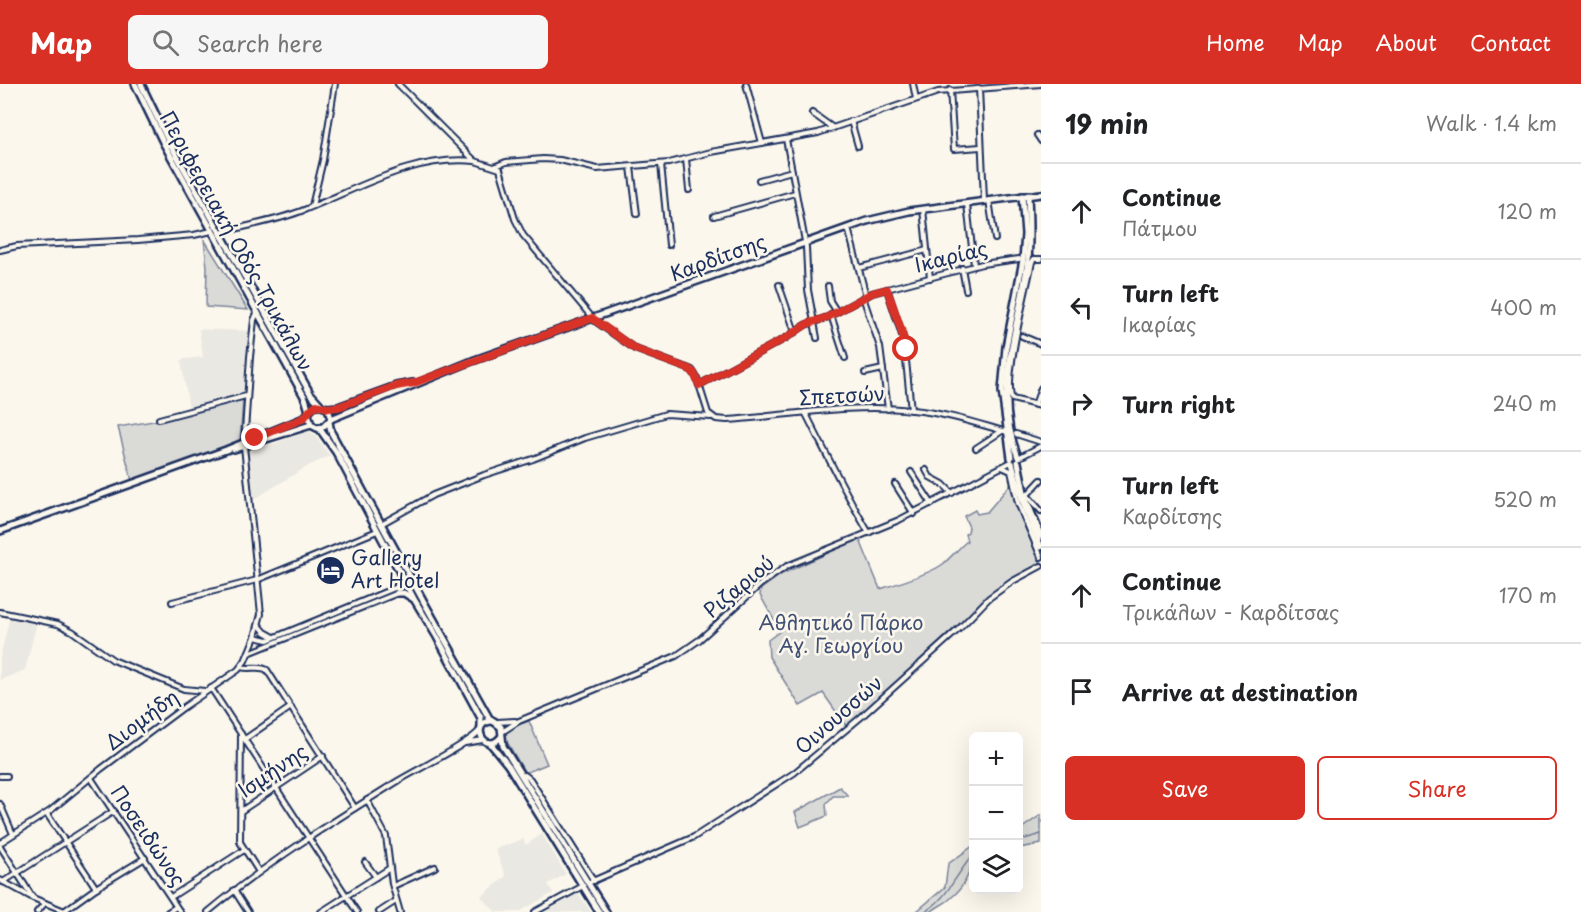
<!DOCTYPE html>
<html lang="en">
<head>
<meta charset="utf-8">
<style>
  :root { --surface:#fff; --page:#f6f6f6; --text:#202124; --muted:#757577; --line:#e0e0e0; --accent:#d93025 }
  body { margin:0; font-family:"Playpen Sans",sans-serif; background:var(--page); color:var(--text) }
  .controls { position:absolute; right:18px; bottom:18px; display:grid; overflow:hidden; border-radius:9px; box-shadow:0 6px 24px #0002 }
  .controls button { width:54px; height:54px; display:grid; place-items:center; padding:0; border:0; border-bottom:2px solid var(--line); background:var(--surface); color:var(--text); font:30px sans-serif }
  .stop { position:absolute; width:18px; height:18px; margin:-14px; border:4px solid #d93025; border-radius:50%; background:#fff }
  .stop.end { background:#d93025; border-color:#fff; box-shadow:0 2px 6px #0008 }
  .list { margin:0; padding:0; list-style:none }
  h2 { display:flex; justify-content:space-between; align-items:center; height:78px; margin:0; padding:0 24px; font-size:26px }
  h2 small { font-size:20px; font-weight:400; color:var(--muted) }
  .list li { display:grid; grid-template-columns:39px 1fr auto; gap:18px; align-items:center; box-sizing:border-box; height:96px; padding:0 24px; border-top:2px solid var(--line) }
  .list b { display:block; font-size:22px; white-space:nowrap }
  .list p { margin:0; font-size:20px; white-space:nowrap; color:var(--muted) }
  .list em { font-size:20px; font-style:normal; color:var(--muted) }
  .actions { display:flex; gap:12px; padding:18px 24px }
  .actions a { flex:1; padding:14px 0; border:2px solid var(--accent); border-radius:9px; text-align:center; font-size:21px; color:var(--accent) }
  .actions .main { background:var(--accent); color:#fff }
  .icon { flex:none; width:33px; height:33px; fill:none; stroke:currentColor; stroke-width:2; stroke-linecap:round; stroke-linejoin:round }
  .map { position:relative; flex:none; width:1041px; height:828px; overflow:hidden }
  header { display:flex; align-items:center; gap:36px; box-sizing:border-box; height:84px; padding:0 30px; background:var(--accent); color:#fff }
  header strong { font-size:28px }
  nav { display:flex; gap:33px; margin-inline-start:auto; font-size:21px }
  .search { width:420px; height:54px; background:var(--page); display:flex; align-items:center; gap:15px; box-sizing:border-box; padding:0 21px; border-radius:9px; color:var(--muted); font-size:22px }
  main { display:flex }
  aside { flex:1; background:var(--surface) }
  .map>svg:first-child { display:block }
</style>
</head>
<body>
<header>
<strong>Map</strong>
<div class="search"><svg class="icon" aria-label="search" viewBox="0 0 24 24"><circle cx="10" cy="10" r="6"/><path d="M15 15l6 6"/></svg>Search here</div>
<nav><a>Home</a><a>Map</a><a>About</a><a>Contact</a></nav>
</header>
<main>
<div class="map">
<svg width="1041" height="828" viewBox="0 0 1041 828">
  <rect width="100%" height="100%" fill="#fbf7ec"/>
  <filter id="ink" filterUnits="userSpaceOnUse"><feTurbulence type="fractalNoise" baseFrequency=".0167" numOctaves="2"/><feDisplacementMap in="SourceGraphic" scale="12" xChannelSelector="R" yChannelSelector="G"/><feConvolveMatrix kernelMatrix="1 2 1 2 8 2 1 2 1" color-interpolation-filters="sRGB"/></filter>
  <g filter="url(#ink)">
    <g fill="#eae8e2">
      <path d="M199,245l52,2 -6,57 -5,8 -51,12 -8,-47 3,-2 19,-2z"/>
      <path d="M309,347l6,4 15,21 -22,10 -55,34 -5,-47z"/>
      <path d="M10,532l27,6 -12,48 -25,10v-22z"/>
      <path d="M542,750l24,40 -18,10 5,9 -34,19h-23l-15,-15 25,-21 -11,-27 28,-10 3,6z"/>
      <path d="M578,809l13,19h-46l4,-2z"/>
    </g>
    <g fill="#dadad7" stroke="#7a849a" stroke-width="1.5">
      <path d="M204,155l44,71 -42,-3 1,-40z"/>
      <path d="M239,316l4,1 -3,40 -108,40 -14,-54 41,-7z"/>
      <path d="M1010,401l10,31 21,48 -42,23 -152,140 -24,-34 -23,13 -31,-49 -1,-17 12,-9 -20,-36 1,-6 21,-15 72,-33 6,-1 20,49c16,-5 50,-15 63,-25 7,-6 16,-16 24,-23l-2,-7 3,-2 1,-5 -5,-11 11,-6 2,4 10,-2z"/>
      <path d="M529,637l18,43 -22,9 -22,-38 3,-6z"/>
      <path d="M840,703l8,9h-15l-7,8 1,12 -27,11 -5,-15z"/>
      <path d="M1041,731v29l-22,4v-20h3z"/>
      <path d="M973,762c1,19 -6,39 -22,52 -6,6 -14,8 -20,14h-15l29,-25 3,-23z"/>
    </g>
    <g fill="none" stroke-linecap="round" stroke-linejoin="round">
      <g stroke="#747e96" stroke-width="1.5">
        <path d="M1018,757l23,-7"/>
        <path d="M924,828c24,-13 32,-39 50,-58"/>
      </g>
      <defs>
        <g id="minor">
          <path d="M398,0l77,77 25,8 15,50 8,16 72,86 40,28 57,21 5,8 11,35 8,6 11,1c61,-4 123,-17 185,-10 33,3 63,13 95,22"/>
          <path d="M746,0l16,59"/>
          <path d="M913,0l3,15"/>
          <path d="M979,4l5,112"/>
          <path d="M950,6l4,59 27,-2"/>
          <path d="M812,29l21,15"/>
          <path d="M851,37l7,25"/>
          <path d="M1037,51l4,6"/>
          <path d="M786,55l20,108 2,43 9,48"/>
          <path d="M686,75l3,31"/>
          <path d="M661,80l8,81"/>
          <path d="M496,82l10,-4 37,-3 17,1 37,9 72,-6 42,-11 107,-19 120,-41 103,-8"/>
          <path d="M631,83l6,47"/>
          <path d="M759,96l33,-9"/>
          <path d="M989,116l6,39"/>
          <path d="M967,120l7,61"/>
          <path d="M312,122l11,-46 12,-76"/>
          <path d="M923,125l7,69"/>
          <path d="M714,132l81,-23"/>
          <path d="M848,144l18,68"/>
          <path d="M220,149c28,-8 57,-12 84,-23 56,-22 109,-55 171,-49"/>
          <path d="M0,166l17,-4 121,-6 56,-5 18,-4"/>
          <path d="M1041,175h-7l-2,3c-5,25 -29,118 -20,137l29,7"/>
          <path d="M859,184l68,-18"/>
          <path d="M962,184l4,22"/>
          <path d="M779,201l16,47"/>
          <path d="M828,202l2,15 7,11"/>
          <path d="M887,205l17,52 7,69"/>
          <path d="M863,213l17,50 8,62"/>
          <path d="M831,231l14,43"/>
          <path d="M1022,252l19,8"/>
          <path d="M865,289l18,-4"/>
          <path d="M699,301l87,-47 19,-13 23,-8 44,-24 110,-29 37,-5"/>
          <path d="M1035,321l6,-17"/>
          <path d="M805,328c21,41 40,81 64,121"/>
          <path d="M159,335l87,-23"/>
          <path d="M1016,350l25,8"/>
          <path d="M976,364l26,-17"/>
          <path d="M1018,374l23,-12"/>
          <path d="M1002,383l9,4 7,32 23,54"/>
          <path d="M926,386l4,7 13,7 9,9"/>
          <path d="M911,388l21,32"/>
          <path d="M1041,396l-14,15 14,16"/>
          <path d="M895,400l19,30"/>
          <path d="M381,440l52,-29 51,-20 49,-16 52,-21 81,-24 45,3"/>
          <path d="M172,518l85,-22 120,-49"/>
          <path d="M0,528l58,12 14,7 41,29 71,29 21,2"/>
          <path d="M259,541l6,7 9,5"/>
          <path d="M255,553l13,3 139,-57"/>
          <path d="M249,569l149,-60"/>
          <path d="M241,583c9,3 19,-2 26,3l88,138"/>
          <path d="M211,604l146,224"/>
          <path d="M497,638l18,-1"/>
          <path d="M502,648l17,-11 157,-65 23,-16 62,-56 26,-18 112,-46 112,-58"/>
          <path d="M241,650l-1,108 19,30"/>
          <path d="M245,655l46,-32"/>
          <path d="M465,659l18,-3"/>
          <path d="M0,692h7"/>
          <path d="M522,692l3,-1 5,4 64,102"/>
          <path d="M91,694l89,134"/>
          <path d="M367,716l19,36 6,48 8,28"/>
          <path d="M0,720l13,30"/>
          <path d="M241,727l82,-55"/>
          <path d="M47,730l49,74"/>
          <path d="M0,759l50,-32 51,-42 83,-62 54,-37 7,-9 10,-24 6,-23 -17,-168 6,-89 4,-37 3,-7"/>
          <path d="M0,762l33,52"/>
          <path d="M365,778l11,15"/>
          <path d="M0,796l33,18 34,14"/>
          <path d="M3,798l111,-71"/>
          <path d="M588,799l106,-46 100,-64 66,-55 100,-90 29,-30 24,-17 28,-15"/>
          <path d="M393,802l42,-19"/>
          <path d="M234,806l14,22"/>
          <path d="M171,813l73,-47"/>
          <path d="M64,827l32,-23 49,-30"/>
          <path d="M37,828l8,-9"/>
          <path d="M168,828l8,-5"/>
          <path d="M208,828c59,-49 124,-90 190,-131 16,-10 73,-38 82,-51"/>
          <path d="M321,828l69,-44"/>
          <path d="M379,828l17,-11"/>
          <path d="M535,828l48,-26"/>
        </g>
        <g id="major">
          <path d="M135,0l28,58 142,256 4,13"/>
          <path d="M141,0l27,56 117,208 25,45 10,11"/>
          <path d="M308,330l3,11 6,3 6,-1 8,-8 -3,-11"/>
          <path d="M331,335l141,-58 395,-140 42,-10 132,-17"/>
          <path d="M329,338l2,10 94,172 64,114 12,9 2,19 103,166"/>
          <path d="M319,344l17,24 78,147 23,38 44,81v8"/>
          <path d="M234,365l77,-24"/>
          <path d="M1018,373c-27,-65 2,-131 10,-197 2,-21 1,-43 0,-65"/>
          <path d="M1011,374l-9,-67 4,-44 17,-87 2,-26 -3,-38"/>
          <path d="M1018,378l7,35 16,39"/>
          <path d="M1012,379l11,40 18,44"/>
          <path d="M0,447l226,-81 76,-31c7,-4 7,-11 15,-14l11,3 10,-1 58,-21 17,-3"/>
          <path d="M397,504l3,-12"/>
          <path d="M397,509h7l8,5"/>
          <path d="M494,637c-26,-1 -10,36 7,16"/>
          <path d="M490,659l18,22 91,147"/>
        </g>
      </defs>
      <use href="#minor" stroke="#1b2f5e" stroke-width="8"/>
      <use href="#major" stroke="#1b2f5e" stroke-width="10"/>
      <use href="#minor" stroke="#fbf7ec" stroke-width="4"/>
      <use href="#major" stroke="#fbf7ec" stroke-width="5"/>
    </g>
  </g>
  <g fill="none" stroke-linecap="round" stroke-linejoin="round" filter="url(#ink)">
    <path stroke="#d93025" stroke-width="8" d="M255,354l47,-19c7,-4 7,-11 15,-14l11,3 10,-1 58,-21 18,-3 178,-65 43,31 54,20 5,4 5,12 87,-47 21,-14 21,-7 44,-24 15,-4 14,40 5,20"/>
  </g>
  <defs>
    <symbol id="hotel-disc" viewBox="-11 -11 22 22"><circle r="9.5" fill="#1b2f5e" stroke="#fbf7ec"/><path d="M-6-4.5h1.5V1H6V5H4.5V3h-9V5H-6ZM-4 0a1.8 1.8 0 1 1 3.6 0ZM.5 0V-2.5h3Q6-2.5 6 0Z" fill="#fff"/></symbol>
  </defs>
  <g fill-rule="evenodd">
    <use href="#hotel-disc" x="314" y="470" width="33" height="33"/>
  </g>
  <g text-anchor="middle" stroke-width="5" stroke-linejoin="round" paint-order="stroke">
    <g font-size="20" fill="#1b2f5e" stroke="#fbf7ec">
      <text transform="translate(236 157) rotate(61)" y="7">Περιφερειακή Οδός Τρικάλων</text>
      <text transform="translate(951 173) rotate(-14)" y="7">Ικαρίας</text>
      <text transform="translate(718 174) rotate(-20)" y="7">Καρδίτσης</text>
      <text transform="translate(842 312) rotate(-3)" y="7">Σπετσών</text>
      <text transform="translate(739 503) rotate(-40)" y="7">Ριζαριού</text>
      <text transform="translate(839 631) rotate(-41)" y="7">Οινουσσών</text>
      <text transform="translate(142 636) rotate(-37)" y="7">Διομήδη</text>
      <text transform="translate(273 687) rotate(-34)" y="7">Ισμήνης</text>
      <text transform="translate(148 752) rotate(56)" y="7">Ποσειδώνος</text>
    </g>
    <g font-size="20" fill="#1b2f5e" stroke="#fbf7ec" text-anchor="start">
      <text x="351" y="481">Gallery<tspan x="351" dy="23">Art Hotel</tspan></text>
    </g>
    <g font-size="20" fill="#415176" stroke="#fbf7ec">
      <text x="841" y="546">Αθλητικό Πάρκο<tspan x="841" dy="23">Αγ. Γεωργίου</tspan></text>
    </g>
  </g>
</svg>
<div class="controls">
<button>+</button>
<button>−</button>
<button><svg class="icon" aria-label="layers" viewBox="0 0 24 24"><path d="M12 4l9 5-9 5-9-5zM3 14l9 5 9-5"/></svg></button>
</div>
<div class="stop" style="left:906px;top:265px"></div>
<div class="stop end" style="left:255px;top:354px"></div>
</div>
<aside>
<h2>19 min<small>Walk · 1.4 km</small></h2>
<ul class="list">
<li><svg class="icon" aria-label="ahead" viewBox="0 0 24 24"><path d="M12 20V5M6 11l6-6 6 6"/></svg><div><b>Continue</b><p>Πάτμου</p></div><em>120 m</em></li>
<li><svg class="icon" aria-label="left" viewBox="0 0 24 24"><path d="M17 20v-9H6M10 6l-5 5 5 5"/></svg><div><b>Turn left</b><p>Ικαρίας</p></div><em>400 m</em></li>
<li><svg class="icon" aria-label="right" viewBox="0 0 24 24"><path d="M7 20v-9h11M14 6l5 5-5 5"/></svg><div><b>Turn right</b></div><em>240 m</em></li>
<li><svg class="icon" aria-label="left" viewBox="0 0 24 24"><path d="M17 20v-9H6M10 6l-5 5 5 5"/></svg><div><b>Turn left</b><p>Καρδίτσης</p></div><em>520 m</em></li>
<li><svg class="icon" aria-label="ahead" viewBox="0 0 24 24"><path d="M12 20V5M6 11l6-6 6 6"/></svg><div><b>Continue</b><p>Τρικάλων - Καρδίτσας</p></div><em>170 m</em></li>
<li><svg class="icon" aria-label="arrive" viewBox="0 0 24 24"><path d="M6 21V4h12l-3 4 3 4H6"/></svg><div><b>Arrive at destination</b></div></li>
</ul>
<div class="actions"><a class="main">Save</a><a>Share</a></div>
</aside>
</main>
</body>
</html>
